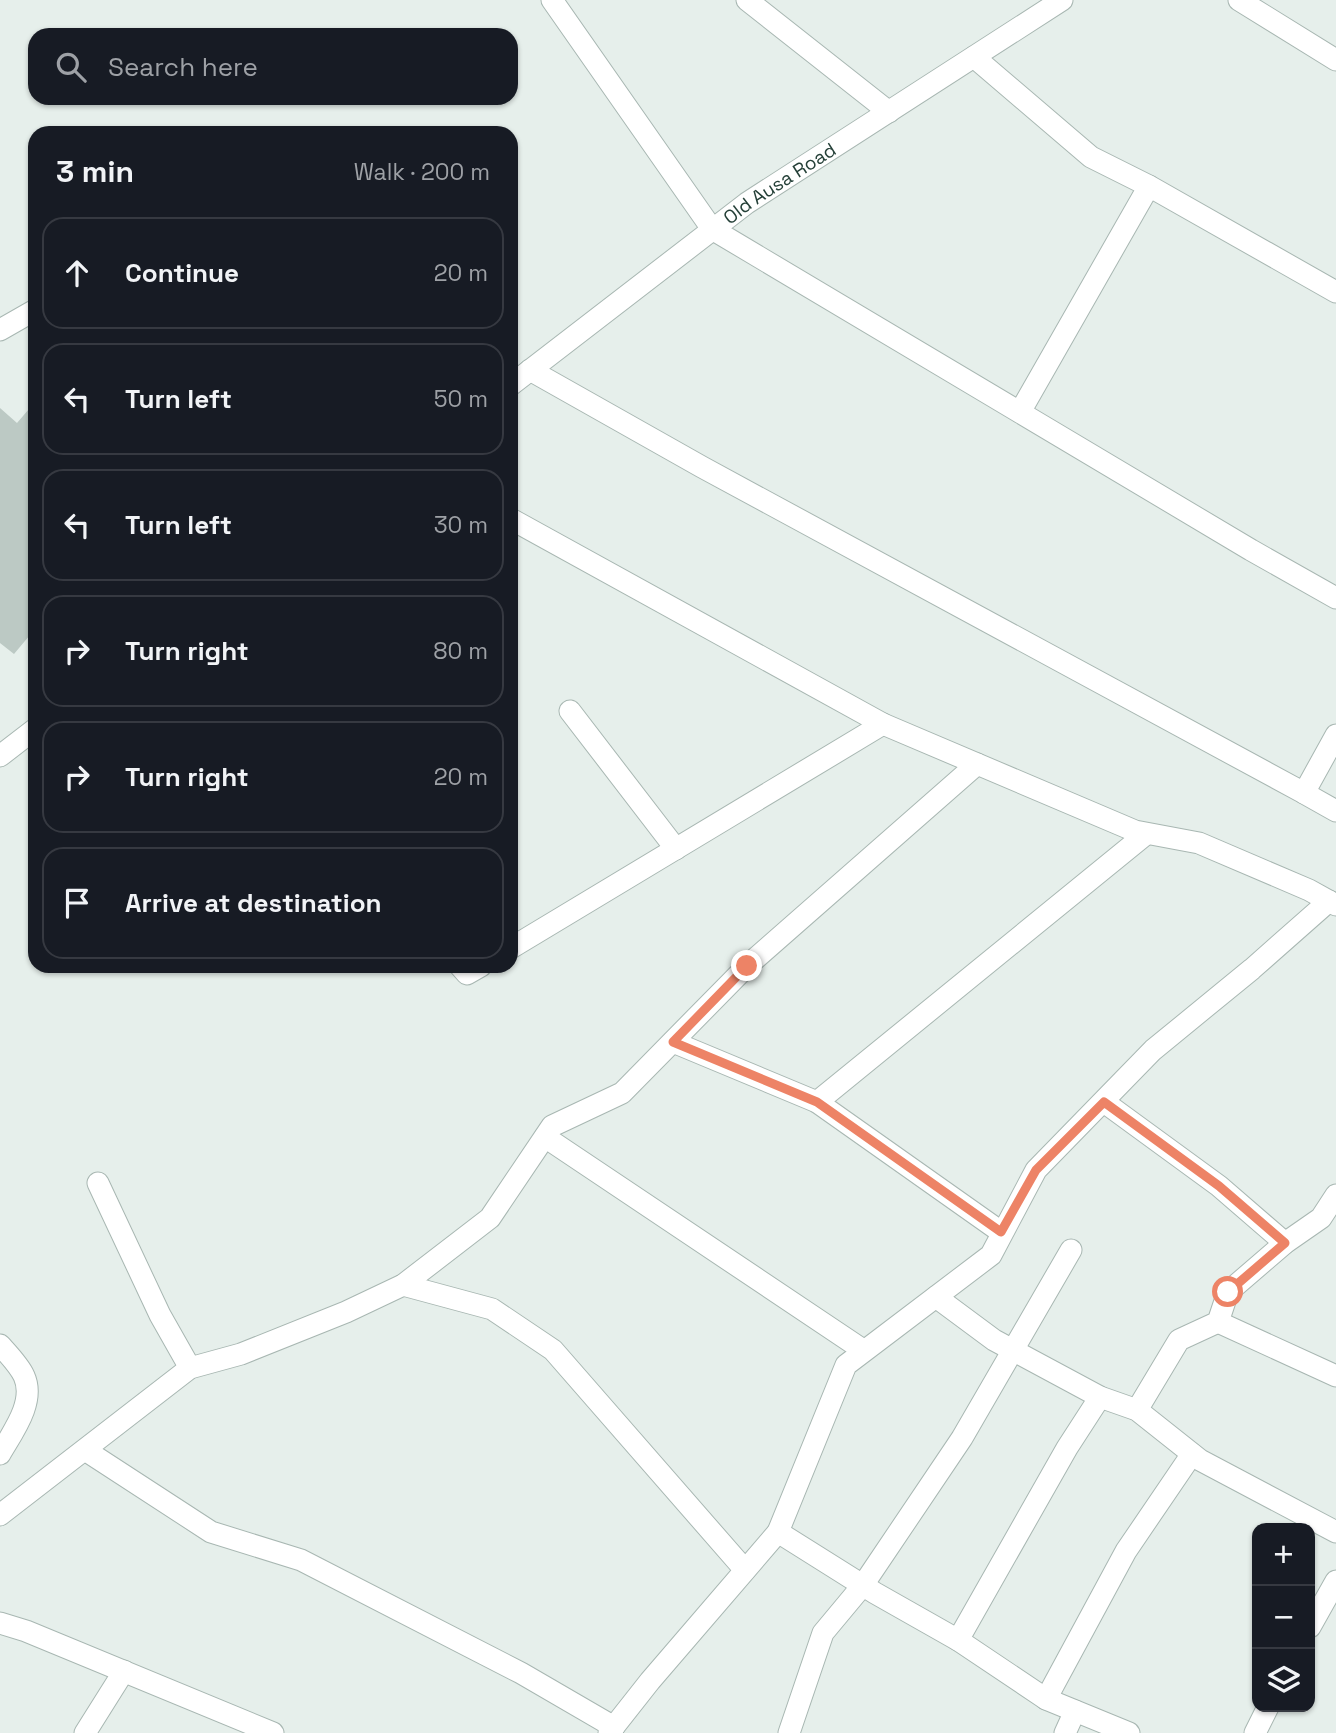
<!DOCTYPE html>
<html lang="en">
<head>
<meta charset="utf-8">
<style>
  :root { --surface:#171b24; --page:#20242c; --text:#f1f3f6; --muted:#9ea1a6; --line:#363941 }
  body { margin:0; font-family:"Space Grotesk",sans-serif; background:var(--page); color:var(--text) }
  .controls { position:absolute; right:21px; bottom:21px; display:grid; overflow:hidden; border-radius:14px; box-shadow:0 2px 5px #0004 }
  .controls button { width:63px; height:63px; display:grid; place-items:center; padding:0; border:0; border-bottom:2px solid var(--line); background:var(--surface); color:var(--text); font:35px sans-serif }
  .stop { position:absolute; width:21px; height:21px; margin:-16px; border:5px solid #ed8366; border-radius:50%; background:#fff }
  .stop.end { background:#ed8366; border-color:#fff; box-shadow:0 2px 7px #0008 }
  .list { margin:0; padding:0; list-style:none }
  h2 { display:flex; justify-content:space-between; align-items:center; height:91px; margin:0; padding:0 28px; font-size:30px }
  h2 small { font-size:23px; font-weight:400; color:var(--muted) }
  .list li { display:grid; grid-template-columns:46px 1fr auto; gap:21px; align-items:center; box-sizing:border-box; height:112px; margin:0 14px 14px; padding:0 14px; border:2px solid var(--line); border-radius:21px }
  .list b { display:block; font-size:26px; white-space:nowrap }
  .list em { font-size:23px; font-style:normal; color:var(--muted) }
  .icon { flex:none; width:38px; height:38px; fill:none; stroke:currentColor; stroke-width:2; stroke-linecap:round; stroke-linejoin:round }
  .map { position:relative; flex:none; width:1336px; height:1733px; overflow:hidden }
  .search { position:absolute; background:var(--surface); box-shadow:0 2px 5px #0004; left:28px; top:28px; width:490px; height:77px; display:flex; align-items:center; gap:18px; box-sizing:border-box; padding:0 24px; border-radius:21px; color:var(--muted); font-size:26px }
  .panel { position:absolute; background:var(--surface); box-shadow:0 2px 5px #0004; left:28px; top:126px; width:490px; height:847px; border-radius:21px }
  .map>svg:first-child { display:block }
</style>
</head>
<body>
<div class="map">
<svg width="1336" height="1733" viewBox="0 0 1336 1733">
  <rect width="100%" height="100%" fill="#e6efeb"/>
  <path fill="#bcc9c4" d="M35,402v227l-21,25 -14,-11v-235l17,15z"/>
  <g fill="none" stroke-linecap="round" stroke-linejoin="round">
    <defs>
      <g id="minor">
        <path d="M552,0l160,229 539,321 85,48"/>
        <path d="M747,0l142,112"/>
        <path d="M1239,0l97,60"/>
        <path d="M974,57l117,100 58,29 187,106"/>
        <path d="M0,330l35,-20"/>
        <path d="M530,370l172,97 602,326 32,-58"/>
        <path id="s1" d="M511,385l236,-182 315,-203"/>
        <path d="M1020,412l129,-226"/>
        <path d="M511,519l372,205 252,107 64,12 110,47 27,15"/>
        <path d="M570,711l106,138"/>
        <path d="M0,756l35,-27"/>
        <path d="M1304,793l32,18"/>
        <path d="M511,948l372,-224"/>
        <path d="M460,966l7,8 14,-8"/>
        <path d="M673,1042l144,60 184,130"/>
        <path d="M817,1102l329,-268"/>
        <path d="M1104,1102l115,84 66,57"/>
        <path d="M545,1137l318,213"/>
        <path d="M98,1183l62,132 30,53"/>
        <path d="M403,1285l89,24 61,41 192,220"/>
        <path d="M936,1297l58,43 106,57 37,13 63,50 136,72"/>
        <path d="M1218,1322l118,54"/>
        <path d="M0,1345c8,9 19,20 24,31 12,26 -12,57 -24,78"/>
        <path d="M1100,1397l-33,51 -109,192 -83,-47 -97,-61 68,-167 145,-110 45,-85 117,-120 99,-81 77,-68"/>
        <path d="M1137,1410l42,-70 39,-18 10,-30 57,-49 36,-25 15,-23"/>
        <path d="M85,1450l126,82 90,28 220,113 93,54"/>
        <path d="M0,1515l190,-147 51,-14 105,-42 57,-27 87,-67 62,-92 70,-33 125,-127 230,-202"/>
        <path d="M0,1623l26,8 247,102"/>
        <path d="M1310,1627l26,-46"/>
        <path d="M958,1640l88,59"/>
        <path d="M85,1733l39,-62"/>
        <path d="M609,1733l41,-52 128,-149"/>
        <path d="M789,1733l34,-100 40,-48 99,-147 109,-188"/>
        <path d="M1065,1733l10,-22"/>
        <path d="M1129,1733l-83,-34 80,-148 66,-97"/>
        <path d="M1255,1733l13,-26"/>
      </g>
    </defs>
    <use href="#minor" stroke="#a8b7b2" stroke-width="23"/>
    <use href="#minor" stroke="#fff" stroke-width="21"/>
  </g>
  <g fill="none" stroke-linecap="round" stroke-linejoin="round">
    <path stroke="#ed8366" stroke-width="9" d="M747,966l-74,76 144,60 184,130 35,-62 68,-68 115,84 66,57 -57,49"/>
  </g>
  <g text-anchor="middle" stroke-width="6" stroke-linejoin="round" paint-order="stroke">
    <g font-size="19" fill="#254038" stroke="#f7fbf9">
      <text dy="7" stroke="none"><textPath href="#s1" startOffset="336">Old Ausa Road</textPath></text>
    </g>
  </g>
</svg>
<div class="controls">
<button>+</button>
<button>−</button>
<button><svg class="icon" aria-label="layers" viewBox="0 0 24 24"><path d="M12 4l9 5-9 5-9-5zM3 14l9 5 9-5"/></svg></button>
</div>
<div class="stop" style="left:1228px;top:1292px"></div>
<div class="stop end" style="left:747px;top:966px"></div>
<div class="search"><svg class="icon" aria-label="search" viewBox="0 0 24 24"><circle cx="10" cy="10" r="6"/><path d="M15 15l6 6"/></svg>Search here</div>
<section class="panel">
<h2>3 min<small>Walk · 200 m</small></h2>
<ul class="list">
<li><svg class="icon" aria-label="ahead" viewBox="0 0 24 24"><path d="M12 20V5M6 11l6-6 6 6"/></svg><div><b>Continue</b></div><em>20 m</em></li>
<li><svg class="icon" aria-label="left" viewBox="0 0 24 24"><path d="M17 20v-9H6M10 6l-5 5 5 5"/></svg><div><b>Turn left</b></div><em>50 m</em></li>
<li><svg class="icon" aria-label="left" viewBox="0 0 24 24"><path d="M17 20v-9H6M10 6l-5 5 5 5"/></svg><div><b>Turn left</b></div><em>30 m</em></li>
<li><svg class="icon" aria-label="right" viewBox="0 0 24 24"><path d="M7 20v-9h11M14 6l5 5-5 5"/></svg><div><b>Turn right</b></div><em>80 m</em></li>
<li><svg class="icon" aria-label="right" viewBox="0 0 24 24"><path d="M7 20v-9h11M14 6l5 5-5 5"/></svg><div><b>Turn right</b></div><em>20 m</em></li>
<li><svg class="icon" aria-label="arrive" viewBox="0 0 24 24"><path d="M6 21V4h12l-3 4 3 4H6"/></svg><div><b>Arrive at destination</b></div></li>
</ul>
</section>
</div>
</body>
</html>
